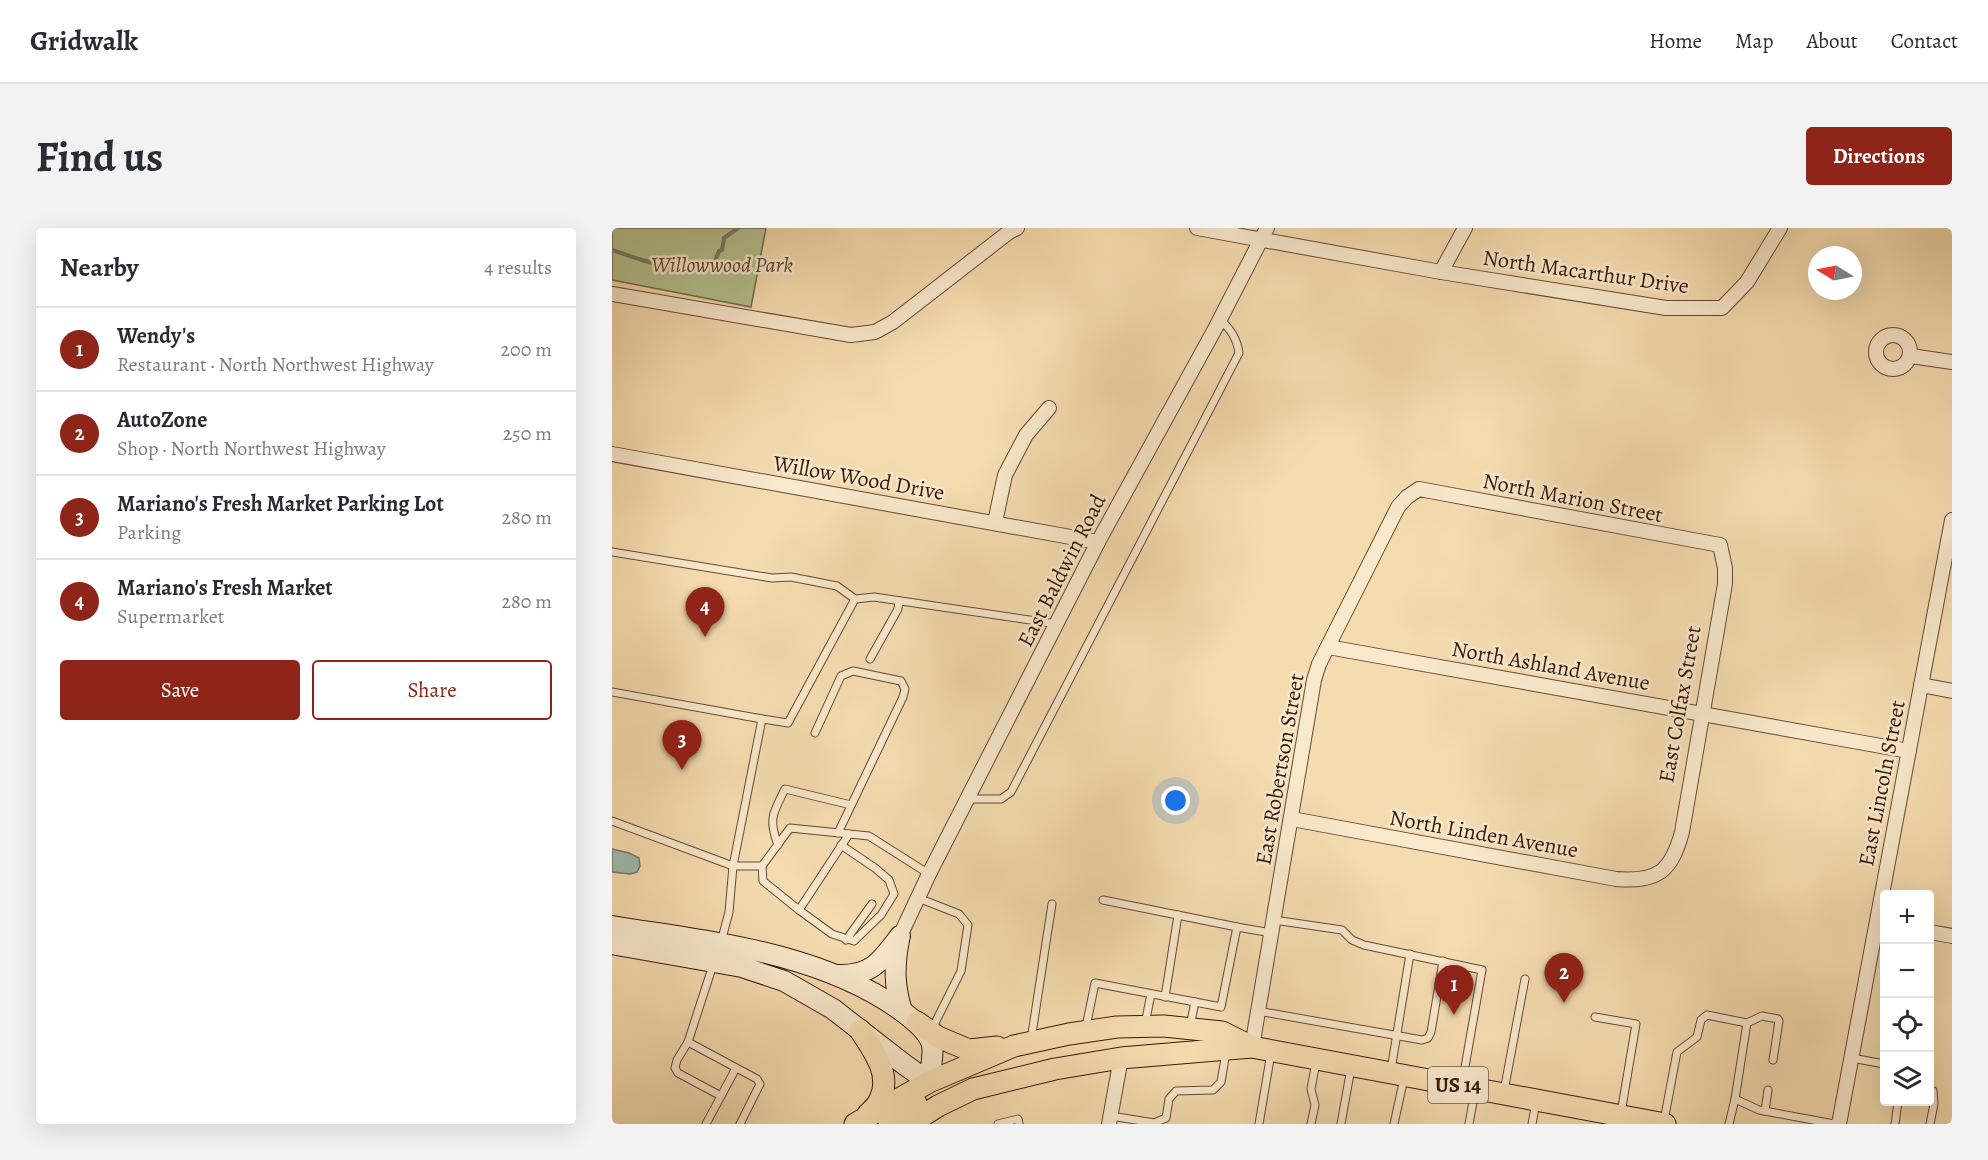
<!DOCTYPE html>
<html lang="en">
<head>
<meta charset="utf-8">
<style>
  :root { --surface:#fff; --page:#f2f2f3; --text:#2b2b33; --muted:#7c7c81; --line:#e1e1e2; --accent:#8f2418 }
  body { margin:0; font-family:Alegreya,serif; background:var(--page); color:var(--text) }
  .controls { position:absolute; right:18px; bottom:18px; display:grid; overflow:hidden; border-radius:6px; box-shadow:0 6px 24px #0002 }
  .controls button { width:54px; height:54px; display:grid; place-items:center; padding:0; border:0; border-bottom:2px solid var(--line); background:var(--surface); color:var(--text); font:30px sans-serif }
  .compass { position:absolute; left:1196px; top:18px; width:54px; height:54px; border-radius:50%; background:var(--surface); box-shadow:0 6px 24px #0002; rotate:280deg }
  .you { position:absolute; left:564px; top:573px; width:21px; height:21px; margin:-15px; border:4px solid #fff; border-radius:50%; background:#1a73e8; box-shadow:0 0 0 9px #1a73e833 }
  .badge { display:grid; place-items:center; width:39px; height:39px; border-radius:50%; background:var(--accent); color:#fff; font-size:20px; font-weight:700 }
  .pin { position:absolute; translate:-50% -50px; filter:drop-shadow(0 2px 3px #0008) }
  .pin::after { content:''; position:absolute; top:32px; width:21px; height:18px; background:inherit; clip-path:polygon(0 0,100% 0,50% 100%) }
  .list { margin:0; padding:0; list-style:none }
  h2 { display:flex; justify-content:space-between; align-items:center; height:78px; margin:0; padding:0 24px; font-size:26px }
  h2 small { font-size:20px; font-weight:400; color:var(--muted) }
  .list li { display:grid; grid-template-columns:39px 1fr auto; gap:18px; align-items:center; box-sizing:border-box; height:84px; padding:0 24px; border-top:2px solid var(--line) }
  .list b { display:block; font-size:22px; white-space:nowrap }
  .list p { margin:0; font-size:20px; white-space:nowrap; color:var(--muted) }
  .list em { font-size:20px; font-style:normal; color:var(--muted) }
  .actions { display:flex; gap:12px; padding:18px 24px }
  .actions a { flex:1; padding:14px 0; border:2px solid var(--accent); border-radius:6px; text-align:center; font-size:21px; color:var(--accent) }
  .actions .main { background:var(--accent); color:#fff }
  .icon { flex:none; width:33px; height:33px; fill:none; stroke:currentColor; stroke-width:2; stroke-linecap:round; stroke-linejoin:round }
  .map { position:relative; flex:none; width:1340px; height:896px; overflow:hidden; border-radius:6px }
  header { display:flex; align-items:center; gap:36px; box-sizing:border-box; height:84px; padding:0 30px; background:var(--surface); border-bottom:2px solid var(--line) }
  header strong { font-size:28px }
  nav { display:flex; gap:33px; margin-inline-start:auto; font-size:21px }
  .intro { display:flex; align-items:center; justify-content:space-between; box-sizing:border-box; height:144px; padding:0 36px }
  h1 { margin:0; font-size:42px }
  .button { padding:15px 27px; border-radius:6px; background:var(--accent); color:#fff; font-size:21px; font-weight:700 }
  main { display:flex; gap:36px; padding:0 36px }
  aside { flex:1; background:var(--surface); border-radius:6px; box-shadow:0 6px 24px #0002 }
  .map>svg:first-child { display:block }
</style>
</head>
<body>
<header>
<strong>Gridwalk</strong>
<nav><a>Home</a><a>Map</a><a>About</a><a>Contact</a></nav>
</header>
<div class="intro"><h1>Find us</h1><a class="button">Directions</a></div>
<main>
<aside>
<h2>Nearby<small>4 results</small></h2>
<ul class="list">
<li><span class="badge">1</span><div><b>Wendy's</b><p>Restaurant · North Northwest Highway</p></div><em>200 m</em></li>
<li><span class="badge">2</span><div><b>AutoZone</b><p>Shop · North Northwest Highway</p></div><em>250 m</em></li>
<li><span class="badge">3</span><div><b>Mariano's Fresh Market Parking Lot</b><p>Parking</p></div><em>280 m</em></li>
<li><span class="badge">4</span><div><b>Mariano's Fresh Market</b><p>Supermarket</p></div><em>280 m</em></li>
</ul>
<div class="actions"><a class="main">Save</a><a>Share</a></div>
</aside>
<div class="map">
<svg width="1340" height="896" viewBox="0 0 1340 896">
  <rect width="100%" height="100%" fill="#f5dcb0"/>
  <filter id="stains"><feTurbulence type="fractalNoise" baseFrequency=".00333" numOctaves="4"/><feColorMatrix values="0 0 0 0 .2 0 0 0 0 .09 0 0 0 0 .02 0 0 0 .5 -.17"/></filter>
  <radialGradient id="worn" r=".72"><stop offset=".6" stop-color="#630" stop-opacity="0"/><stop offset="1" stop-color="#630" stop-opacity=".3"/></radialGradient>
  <path fill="#b5c291" stroke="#766c4e" stroke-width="1.5" d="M0,0h154l-15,79 -139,-27z"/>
  <path fill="#9cbbae" stroke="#74796c" stroke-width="1.5" d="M0,621l17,4 10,5 1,8 -3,6 -7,2 -18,-2z"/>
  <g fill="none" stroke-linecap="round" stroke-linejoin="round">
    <path stroke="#74796c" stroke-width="4" d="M0,22c29,10 71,26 101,16l6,-15 3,-1 2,-12 14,-10"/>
    <defs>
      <g id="lane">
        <path d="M0,324l160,26 19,-1 46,9 18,13 19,-2 183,27"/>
        <path d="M258,431l28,-50 1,-8"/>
        <path d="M0,464l150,27"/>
        <path d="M203,505l26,-57 12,-5 48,10 4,8 -2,8 -65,136"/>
        <path d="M356,571h33l10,-7 228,-439c-2,-15 -9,-24 -19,-34"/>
        <path d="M0,593l121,45h29l28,-38 79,8 60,38"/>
        <path d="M166,617c-10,-26 -5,-32 7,-56l66,16"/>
        <path d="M150,638l1,15 36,29 50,-76"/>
        <path d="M306,670l41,16 9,11 -7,46 -29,58"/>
        <path d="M491,672l134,27"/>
        <path d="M187,682l33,24 22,7 27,-26 13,-21 -5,-14 -14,-12 -34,-23"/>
        <path d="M662,692l68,10 10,10 12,5 118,25 -20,114"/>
        <path d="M234,712l26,-36"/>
        <path d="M109,714l8,-30 4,-46 29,-147 26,4 67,-124"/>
        <path d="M101,737l-25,77 69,37 3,5 -20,40"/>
        <path d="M553,769l13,-82"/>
        <path d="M646,783l164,29 6,-2 3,-6 12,-71"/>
        <path d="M983,789l41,7 -15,89"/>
        <path d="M1135,795l-12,76 24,11 75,14"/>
        <path d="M533,796l6,-30"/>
        <path d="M578,798l5,-24 26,5 16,-80 35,6"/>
        <path d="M474,799l9,-44 100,19"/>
        <path d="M419,812l21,-136"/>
        <path d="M76,814l-11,18 -2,8 3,5 43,23"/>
        <path d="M1240,830l32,6"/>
        <path d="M779,842l19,-116"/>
        <path d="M892,863l21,-112"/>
        <path d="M1318,863h3l1,13 -4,20"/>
        <path d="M1153,883l3,-21"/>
        <path d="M499,888l43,7 12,-5 3,-19 7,-8 37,-1 8,-8 5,-30"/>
        <path d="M1052,893l13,-69 20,-15 4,-17 6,-5 40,8 15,-7 16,3 1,2 -6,39"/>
        <path d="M94,896l30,-56"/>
        <path d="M386,896l20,-5 1,5"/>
        <path d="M647,896l12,-71"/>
        <path d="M699,896l4,-19 -4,-16 5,-27"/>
        <path d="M729,896l10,-56"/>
        <path d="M782,896l10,-46"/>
        <path d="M857,896l6,-33"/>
        <path d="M920,896l4,-22"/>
        <path d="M1117,896l6,-25"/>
        <path d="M1283,896l3,-22"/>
      </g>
      <g id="street">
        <path d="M585,0l244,44 225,36h56l25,-26 33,-54"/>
        <path d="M829,44l24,-44"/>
        <path d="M0,66l239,41 24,-3 18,-10 116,-90 8,-4"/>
        <circle cx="1281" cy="124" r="17"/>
        <path d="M1299,128l41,6"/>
        <path d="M0,226l486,88"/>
        <path d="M383,294l10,-47 21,-40 23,-27"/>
        <path d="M716,419l581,104"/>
        <path d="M1309,457l31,6"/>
        <path d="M1318,704l22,4"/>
        <path d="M288,708l29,-62 169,-332 118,-215 51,-99"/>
        <path d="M640,819l62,-367 5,-16 79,-157 9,-10 12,-8 301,56 5,23v16l-43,248c-11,40 -24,50 -66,47l-324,-60"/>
        <path d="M497,896l12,-66"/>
        <path d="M1227,896l113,-604"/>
      </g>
      <g id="secondary">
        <path d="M0,698c97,16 204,25 287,83 11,8 30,22 33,36 2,11 -2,26 -3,37l-24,-17 -72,-56 -49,-28 -42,-14 -130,-23"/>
        <path d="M287,712c-5,26 -5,46 3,71"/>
        <path d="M226,747c34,1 43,-14 62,-39"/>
      </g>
      <g id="primary">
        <path d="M305,794l21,15 31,13 28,-3"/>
        <path d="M248,802c13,20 32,44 20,69 -2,6 -8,11 -12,15"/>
        <path d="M243,896l74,-42 85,-36 55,-12 48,-7 47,-1 58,6 30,15 413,77"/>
        <path d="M277,896l24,-15 3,-6"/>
        <path d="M298,896l28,-18 35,-17 82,-20 66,-11 131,-11"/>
      </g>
    </defs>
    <use href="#lane" stroke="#674834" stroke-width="9"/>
    <use href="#street" stroke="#674834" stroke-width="16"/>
    <use href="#secondary" stroke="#38170a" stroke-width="22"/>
    <use href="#primary" stroke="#38170a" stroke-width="23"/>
    <use href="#lane" stroke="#f8e8cc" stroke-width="7"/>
    <use href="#street" stroke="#f8e8cc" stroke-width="14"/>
    <use href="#secondary" stroke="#f8e8cc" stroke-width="20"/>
    <use href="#primary" stroke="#f5dcb0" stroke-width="21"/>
  </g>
  <g text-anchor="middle" stroke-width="5" stroke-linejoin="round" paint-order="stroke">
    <rect fill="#f8e8cc" stroke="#725644" stroke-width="1.5" x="816" y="839" width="60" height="36" rx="4.5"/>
    <g font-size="21" font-weight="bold" fill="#38170a">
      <text x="846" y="864">US 14</text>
    </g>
    <g font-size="22" font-style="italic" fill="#5e4a32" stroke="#f8e8cc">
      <text x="110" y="44">Willowwood Park</text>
    </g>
    <g font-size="22" fill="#38170a" stroke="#f8e8cc">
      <text transform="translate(974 43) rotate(8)" y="8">North Macarthur Drive</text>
      <text transform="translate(247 249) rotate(10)" y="8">Willow Wood Drive</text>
      <text transform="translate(961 269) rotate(11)" y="8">North Marion Street</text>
      <text transform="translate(449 342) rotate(-63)" y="8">East Baldwin Road</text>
      <text transform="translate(939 437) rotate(10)" y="8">North Ashland Avenue</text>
      <text transform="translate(1067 476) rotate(-80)" y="8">East Colfax Street</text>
      <text transform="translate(667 541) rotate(-80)" y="8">East Robertson Street</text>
      <text transform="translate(1269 555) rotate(-79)" y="8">East Lincoln Street</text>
      <text transform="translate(872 605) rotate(10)" y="8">North Linden Avenue</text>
    </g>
  </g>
  <rect width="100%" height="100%" filter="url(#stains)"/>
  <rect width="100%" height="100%" fill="url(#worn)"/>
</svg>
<div class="controls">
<button>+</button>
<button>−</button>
<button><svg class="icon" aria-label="locate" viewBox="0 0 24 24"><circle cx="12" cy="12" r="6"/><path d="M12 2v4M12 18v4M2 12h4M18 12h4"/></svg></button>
<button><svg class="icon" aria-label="layers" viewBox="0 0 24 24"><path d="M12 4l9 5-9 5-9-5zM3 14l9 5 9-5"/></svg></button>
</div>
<svg class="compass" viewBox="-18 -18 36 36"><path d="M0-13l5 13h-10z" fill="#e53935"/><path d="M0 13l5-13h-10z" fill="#7c7c81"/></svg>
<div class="you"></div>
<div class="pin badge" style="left:842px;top:787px">1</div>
<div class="pin badge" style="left:952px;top:775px">2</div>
<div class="pin badge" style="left:70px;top:542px">3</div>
<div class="pin badge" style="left:93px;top:409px">4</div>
</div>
</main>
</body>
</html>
